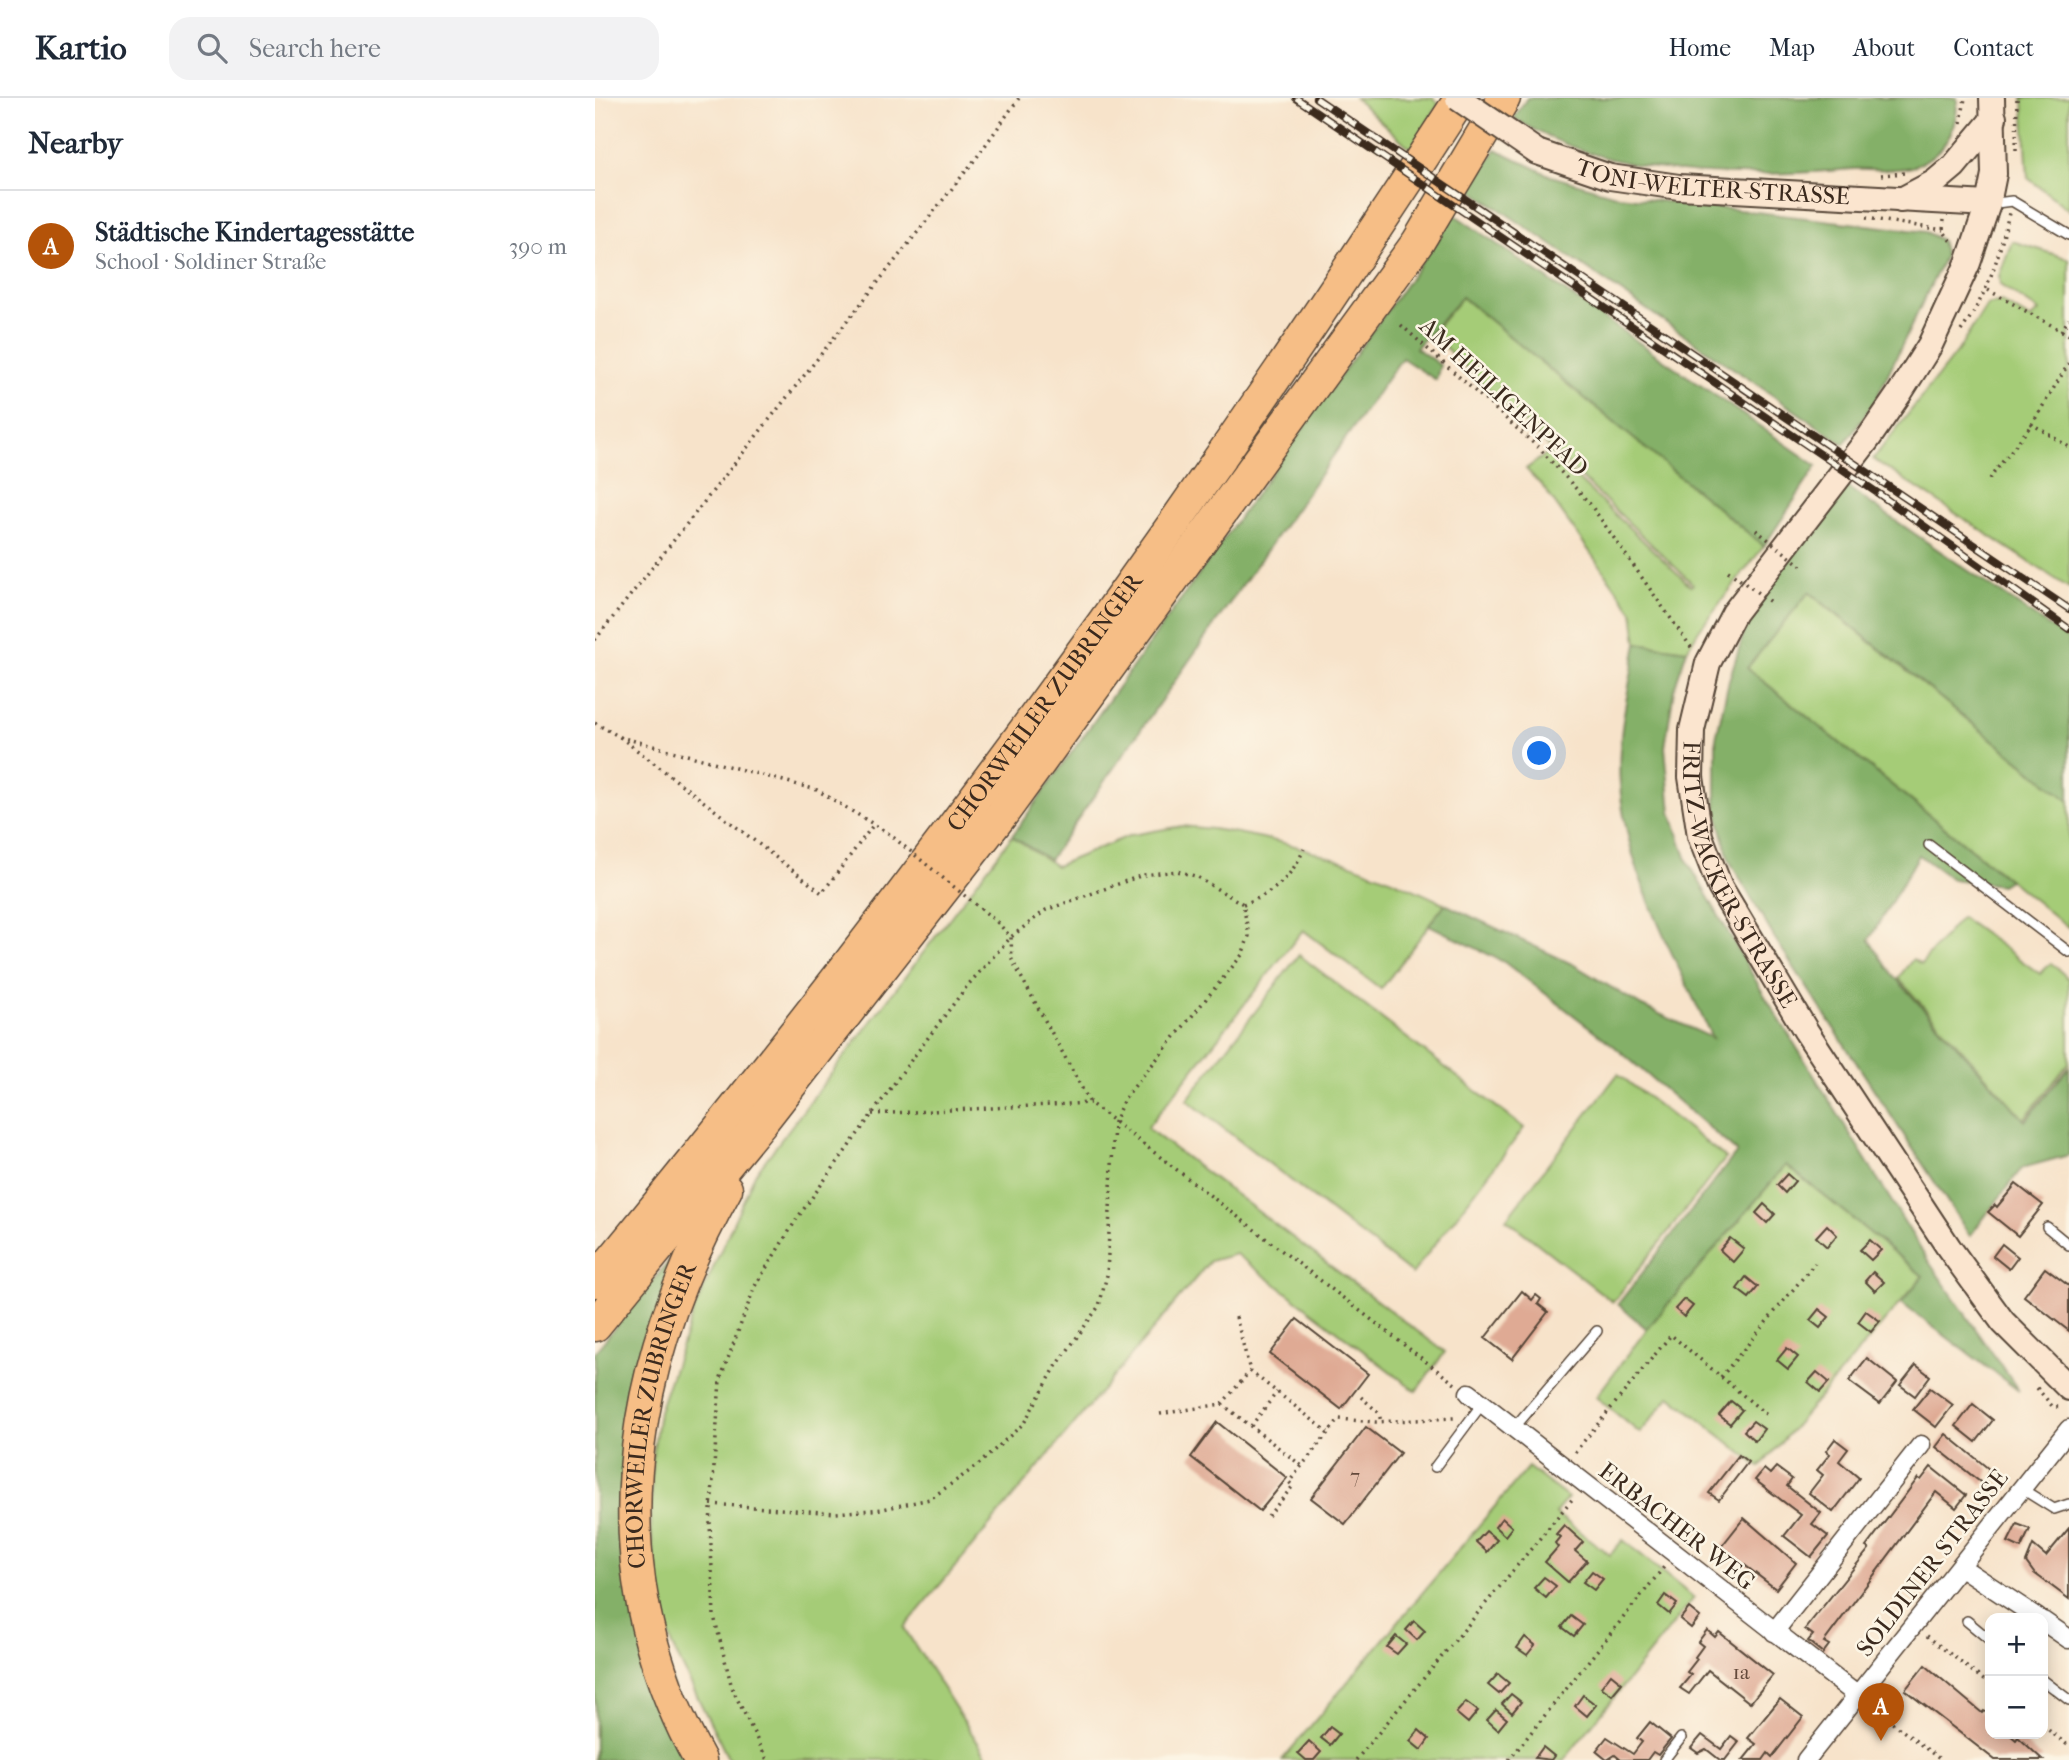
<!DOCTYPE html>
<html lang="en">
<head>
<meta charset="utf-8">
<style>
  :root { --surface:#fff; --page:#f2f2f3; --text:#1f2937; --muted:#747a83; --line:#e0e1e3; --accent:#b45309 }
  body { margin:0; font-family:"IM FELL French Canon",serif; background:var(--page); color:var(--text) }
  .controls { position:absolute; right:21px; bottom:21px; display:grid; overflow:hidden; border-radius:14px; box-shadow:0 4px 18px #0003 }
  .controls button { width:63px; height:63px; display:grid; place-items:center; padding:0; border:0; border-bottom:2px solid var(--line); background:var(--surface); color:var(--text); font:35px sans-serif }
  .you { position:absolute; left:945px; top:656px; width:24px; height:24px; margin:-18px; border:5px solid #fff; border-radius:50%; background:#1a73e8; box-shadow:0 0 0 10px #1a73e833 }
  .badge { display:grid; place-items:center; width:46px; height:46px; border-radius:50%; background:var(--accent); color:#fff; font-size:23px; font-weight:700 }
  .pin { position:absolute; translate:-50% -58px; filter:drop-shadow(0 2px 4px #0008) }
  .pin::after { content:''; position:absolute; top:37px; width:24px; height:21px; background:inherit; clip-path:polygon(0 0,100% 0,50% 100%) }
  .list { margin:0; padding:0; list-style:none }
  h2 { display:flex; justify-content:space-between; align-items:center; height:91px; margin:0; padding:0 28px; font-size:30px }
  h2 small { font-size:23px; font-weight:400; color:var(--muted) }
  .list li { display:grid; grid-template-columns:46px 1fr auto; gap:21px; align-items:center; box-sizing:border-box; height:112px; padding:0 28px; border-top:2px solid var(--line) }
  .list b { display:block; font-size:26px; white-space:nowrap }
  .list p { margin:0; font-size:23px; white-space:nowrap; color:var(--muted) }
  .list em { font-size:23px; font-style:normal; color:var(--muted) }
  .icon { flex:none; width:38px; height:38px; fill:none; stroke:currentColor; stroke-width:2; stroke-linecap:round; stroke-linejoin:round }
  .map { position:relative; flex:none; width:1474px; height:1662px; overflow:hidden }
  header { display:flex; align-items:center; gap:42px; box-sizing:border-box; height:98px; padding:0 35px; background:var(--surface); border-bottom:2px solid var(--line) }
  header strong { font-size:33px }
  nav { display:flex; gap:38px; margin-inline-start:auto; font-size:24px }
  .search { width:490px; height:63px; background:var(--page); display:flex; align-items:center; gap:18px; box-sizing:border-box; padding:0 24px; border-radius:21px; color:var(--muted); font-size:26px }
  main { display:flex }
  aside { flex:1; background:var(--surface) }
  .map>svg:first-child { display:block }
</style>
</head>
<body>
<header>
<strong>Kartio</strong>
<div class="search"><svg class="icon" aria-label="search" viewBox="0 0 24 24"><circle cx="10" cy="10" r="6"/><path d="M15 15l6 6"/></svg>Search here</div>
<nav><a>Home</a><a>Map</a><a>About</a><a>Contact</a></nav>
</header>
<main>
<aside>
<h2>Nearby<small></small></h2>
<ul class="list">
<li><span class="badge">A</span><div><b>Städtische Kindertagesstätte</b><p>School · Soldiner Straße</p></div><em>390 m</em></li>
</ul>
</aside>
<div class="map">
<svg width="1474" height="1662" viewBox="0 0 1474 1662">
  <rect width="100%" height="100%" fill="#fcf5e5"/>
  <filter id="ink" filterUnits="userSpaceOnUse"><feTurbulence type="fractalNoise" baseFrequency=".0143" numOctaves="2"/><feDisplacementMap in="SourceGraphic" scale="14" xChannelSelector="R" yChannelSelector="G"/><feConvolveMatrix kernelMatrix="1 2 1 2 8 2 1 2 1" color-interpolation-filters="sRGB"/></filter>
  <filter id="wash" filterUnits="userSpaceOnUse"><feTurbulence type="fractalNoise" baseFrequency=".00686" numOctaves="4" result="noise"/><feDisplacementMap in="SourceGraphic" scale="28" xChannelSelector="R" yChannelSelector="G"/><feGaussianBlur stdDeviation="1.57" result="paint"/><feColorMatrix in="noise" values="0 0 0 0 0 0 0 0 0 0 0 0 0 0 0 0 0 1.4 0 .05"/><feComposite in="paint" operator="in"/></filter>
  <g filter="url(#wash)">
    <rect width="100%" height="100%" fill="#f7e3ca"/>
    <g fill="#a5cc77" stroke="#707b4a" stroke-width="2">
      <path d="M760,0h77l7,6 -28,45z"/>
      <path d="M1428,0h46v112l-41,-32z"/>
      <path d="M1417,143l57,18v329l-196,-129 86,-110 28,-44 14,-3 29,17 9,-8 -39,-26 -1,-9z"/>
      <path d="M867,199l302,249 -65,84 -12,20 -50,-7 -4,-31 -89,-124 -18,-19 23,-17 142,134 2,-2 -262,-250z"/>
      <path d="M1213,494l261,209v127l-322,-260z"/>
      <path d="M587,728c93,7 180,38 263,78l-64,85 -78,-59 -156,198 298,224 -29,39 -180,-137 -26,7 -306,367 85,132h-260l-57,-114 -15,-60 -6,-57 1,-68 7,-50 34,-98 62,-139 257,-338 44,30 75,-31z"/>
      <path d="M1366,819l79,57 11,-11 18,16v84l-45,56 -126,-141 15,-19 8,5z"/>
      <path d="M704,857l225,173 -112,146 -225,-174z"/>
      <path d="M1023,976l108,84 -113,144 -107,-83z"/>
      <path d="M1190,1066l138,112 -163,191 -90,-71 -30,37 -44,-36 51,-68z"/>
      <path d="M933,1369l40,31 -13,15 55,42 13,-15 71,58 -130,162h-282z"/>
    </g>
    <g fill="#84b068" stroke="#606d43" stroke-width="2">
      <path d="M932,0h430c1,34 -14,57 -45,69 -20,5 -39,1 -59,2 -113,10 -240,12 -339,-51z"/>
      <path d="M901,51l55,27 68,20 307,36 15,8 4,16 -70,145 -31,43 -374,-255z"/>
      <path d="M860,117l362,251 -53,80 -302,-249 -46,51 24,17 -4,15 -34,-22 -353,502 -37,-24z"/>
      <path d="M1249,387l225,155v161l-260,-209 -62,76 262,212 -8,5 -49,-6 -33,-24 -50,85 23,34 133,147 44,-54v88l-47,13 -52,68 -196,-299 -45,-77 -13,-52v-70l13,-58 23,-72z"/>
      <path d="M1042,545l50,7 -13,39 -9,58 6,65 16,48 73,128 169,274 90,129 -118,-88 22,-27 -137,-111 -139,164 -29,-25 119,-152 -123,-106 -110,-84 -75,-37 16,-21 129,61 68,41 70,32c-37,-82 -85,-160 -92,-253 -4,-47 9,-96 17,-142z"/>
      <path d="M92,1141l-61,214 61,307h-92v-408z"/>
    </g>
    <g id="blocks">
      <g fill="#dfaa94">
        <path d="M1192,1076l8,7 -10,12 -8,-8z"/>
        <path d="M1421,1086l27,21 -25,31 -30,-24 7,-7 2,2z"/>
        <path d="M1169,1106l11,10 -8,9 -11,-10z"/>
        <path d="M1232,1127l10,10 -10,12 -11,-10z"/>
        <path d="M1135,1140l14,11 -11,13 -13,-12z"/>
        <path d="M1275,1142l11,10 -10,10 -11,-10z"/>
        <path d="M1407,1146l16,13 -9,12 -16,-13z"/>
        <path d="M1450,1170l24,18v45l-45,-35z"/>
        <path d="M1278,1174l11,10 -9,9 -10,-10z"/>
        <path d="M1151,1179l12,10 -9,11 -12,-9z"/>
        <path d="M927,1193l10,9 4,-5 5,4 -3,5 10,8 -36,47 -27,-21z"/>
        <path d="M1089,1201l9,7 -9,11 -9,-8z"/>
        <path d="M1224,1211l10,8 -9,11 -10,-8z"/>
        <path d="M1271,1213l14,10 -9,11 -13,-10z"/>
        <path d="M702,1221l71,55 -27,35 -71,-55z"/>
        <path d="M1192,1250l11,9 -10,12 -11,-9z"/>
        <path d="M1272,1260l30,24 -17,22 -31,-23z"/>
        <path d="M1321,1267l14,11 -15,20 -15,-11z"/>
        <path d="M1222,1274l12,10 -9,10 -12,-10z"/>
        <path d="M1335,1290l23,17 -17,22 -23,-18z"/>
        <path d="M1136,1303l11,9 -12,14 -11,-9z"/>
        <path d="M1378,1306l20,16 -17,22 -20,-16z"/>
        <path d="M1158,1323l11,8 -9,12 -11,-10z"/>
        <path d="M622,1324l70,56 -27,33 -69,-54z"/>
        <path d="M771,1329l34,26 -55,71 -34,-26z"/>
        <path d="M1351,1336l43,35 -5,16 -48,-38z"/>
        <path d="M1240,1341l13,10 -9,12 20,17 -26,34 -24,-19 14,-18 -6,-5 13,-16 -4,-3z"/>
        <path d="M1144,1357l9,7 -29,38 -10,-7z"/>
        <path d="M1181,1369l16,12 -5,7 34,27 -9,11 16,12 -17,21 -27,-21 17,-21 -46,-35 9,-11 6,5z"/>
        <path d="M1336,1369l35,28 -10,13 -20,-16 -112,150 5,3 -6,8 -15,-12 5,-6 -8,-6 64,-80 -3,-2 52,-69 3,2z"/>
        <path d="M907,1420l10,9 -7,9 -10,-9z"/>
        <path d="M1149,1420l52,45 -20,26 -55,-42z"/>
        <path d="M1422,1426l13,5 -9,19 -13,-6z"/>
        <path d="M969,1427l19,17 -8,9 12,10 -19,21 -23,-20 13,-15 -3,-4 5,-6 -4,-3z"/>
        <path d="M1474,1430v71l-35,-26 -8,-11 7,-17 13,11z"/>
        <path d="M891,1433l11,9 -10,12 -11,-10z"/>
        <path d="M997,1473l11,8 -9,11 -11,-8z"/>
        <path d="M949,1479l12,9 -10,12 -12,-10z"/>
        <path d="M1070,1497l12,9 -8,10 -11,-9z"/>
        <path d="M1094,1510l11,9 -9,11 -11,-9z"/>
        <path d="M976,1518l12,9 -9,11 -12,-9z"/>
        <path d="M819,1523l11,10 -8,9 -11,-10z"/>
        <path d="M1112,1532l8,7 4,-5 54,43 -23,28 -42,-33 -19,24 -9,-6 11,-13 -4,-3 10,-13 -2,-2 8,-11 -5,-4z"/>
        <path d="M801,1538l10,8 -9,10 -10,-7z"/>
        <path d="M930,1539l10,8 -8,10 -10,-7z"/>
        <path d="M1330,1567l57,48 2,-2 6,4v19h19l7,6 2,-3 25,23h-48l-90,-70z"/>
        <path d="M903,1576l11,9 -10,11 -11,-9z"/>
        <path d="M1016,1576l11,9 -10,12 -11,-8z"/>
        <path d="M916,1596l10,8 -9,11 -10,-9z"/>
        <path d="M988,1597l13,10 -9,11 -12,-10z"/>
        <path d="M1185,1601l23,18 -31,40 -4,-4 -5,7h-20l13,-16 -8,-6z"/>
        <path d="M871,1604l12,9 -10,12 -12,-10z"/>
        <path d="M901,1612l11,9 -9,11 -11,-10z"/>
        <path d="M1055,1624l21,17 -13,16 -5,-3 -6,8h-26l-6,-5 -8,5 -11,-9 11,-14 26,17 9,-12 -5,-4z"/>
        <path d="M735,1629l9,7 -9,11 -9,-7z"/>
        <path d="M824,1632l10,9 -8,11 -11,-9z"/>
        <path d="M1107,1637l19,14 10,-13 8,6 -14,18h-5l-14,-11 -8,4 -7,-5z"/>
        <path d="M714,1643l12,11 -7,8h-8l-8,-7z"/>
        <path d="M948,1649l11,9 -3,4 -16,-2z"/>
      </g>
    </g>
  </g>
  <g filter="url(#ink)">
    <use href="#blocks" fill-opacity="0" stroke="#574638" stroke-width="2"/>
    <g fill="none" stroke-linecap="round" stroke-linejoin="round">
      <defs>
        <g id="lane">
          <path d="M1394,106l23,-3 57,34"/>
          <path d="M1334,747l140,107"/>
          <path d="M1452,1129l22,18"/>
          <path d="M918,1331l84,-98"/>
          <path d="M840,1369l47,-63"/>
          <path d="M1427,1391l32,20 15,-5"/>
          <path d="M1372,1523l23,19"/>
          <path d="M1448,1582l26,20"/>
          <path d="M1069,1662l17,-22"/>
        </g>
        <g id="street">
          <path d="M874,1295l389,303"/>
          <path d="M1366,1469l77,51"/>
          <path d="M1448,1523l26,18"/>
          <path d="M1179,1534l147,-187"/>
          <path d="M1211,1662l263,-331"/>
        </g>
        <g id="secondary">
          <path id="s1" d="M1397,0l2,76 -6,30 -20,59 -38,82 -31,49 -31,45 -134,174 -26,50 -16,67 -1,47 9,59 20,51 86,144 143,217 54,74 66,66"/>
          <path id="s2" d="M942,54l73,25 69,10 309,17"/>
          <path d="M1306,102l34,-18 19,-16 40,-48"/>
        </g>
        <g id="highway">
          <path id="s3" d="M0,1183c312,-377 601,-772 866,-1183"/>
          <path d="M0,1227l168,-205 239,-306 416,-572 86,-144"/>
          <path id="s4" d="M105,1662c-105,-188 -75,-389 26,-571"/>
        </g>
      </defs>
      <use href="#lane" stroke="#574638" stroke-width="12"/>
      <use href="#street" stroke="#574638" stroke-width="21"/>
      <use href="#secondary" stroke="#574638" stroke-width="28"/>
      <use href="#highway" stroke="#574638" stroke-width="35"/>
      <g stroke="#574638" stroke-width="3.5" stroke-dasharray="2 5" stroke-linecap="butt">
        <path d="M1366,25l4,-25"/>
        <path d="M1421,52l1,-52"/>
        <path d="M1286,77l24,-2"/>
        <path d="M1271,120l77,12"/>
        <path d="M1349,122l-1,10 9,13"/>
        <path d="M1393,192l81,45"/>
        <path d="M806,227l139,124 50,55 103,146"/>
        <path d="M1366,233c27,-37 38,-74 48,-118"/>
        <path d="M1466,233l8,-12"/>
        <path d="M1474,265l-37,61 37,23"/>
        <path d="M1394,381l43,-55"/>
        <path d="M0,542l382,-483 42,-59"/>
        <path d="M0,625l25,14 197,53 71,43"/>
        <path d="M25,639l202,156 52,-69"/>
        <path d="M648,806c30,-10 48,-26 61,-55"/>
        <path d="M402,824l14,15 1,23 78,143 365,281"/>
        <path d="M277,1016l218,-11"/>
        <path d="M641,1219l14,54 78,61"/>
        <path d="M1126,1279l94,-114"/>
        <path d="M1442,1290l16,19h6"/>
        <path d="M766,1299l18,16 2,9"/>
        <path d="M627,1306l28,-33"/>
        <path d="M565,1316l62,-10 80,62"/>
        <path d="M656,1328l26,-34"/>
        <path d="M980,1354l96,-117 97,81"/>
        <path d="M116,1406l125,9 47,-4 47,-10 48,-34 46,-42 31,-55 44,-62 8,-31 7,-153 10,-23 118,-144 7,-19 -6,-32 -48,-28 -18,-5 -34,4 -97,35 -35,27 -44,49 -61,81 -108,150 -43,69 -35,94 -10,144 4,92 18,72 35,72"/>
        <path d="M673,1418l25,-30 -4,-4 50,-63 36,3 79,-4"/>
        <path d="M1332,1538l63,49"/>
        <path d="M1275,1608l71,54"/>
        <path d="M1448,1628l26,20"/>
        <path d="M761,1662l218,-263"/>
        <path d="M914,1662l155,-193"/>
      </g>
      <use href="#lane" stroke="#fff" stroke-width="9"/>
      <use href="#street" stroke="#fff" stroke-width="18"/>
      <use href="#secondary" stroke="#fbe5cf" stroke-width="24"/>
      <use href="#highway" stroke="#f6be86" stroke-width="32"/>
      <defs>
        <g id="rail">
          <path d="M701,0l583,396 190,135"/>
          <path d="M721,0l753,511"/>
        </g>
      </defs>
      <use href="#rail" stroke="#3b2a1e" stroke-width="8"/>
      <use href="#rail" stroke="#fcf5e5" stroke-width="5" stroke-dasharray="16" stroke-linecap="butt"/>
      <defs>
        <path id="secondary-bridge" d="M863,0l79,54"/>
      </defs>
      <use href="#secondary-bridge" stroke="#574638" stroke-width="28" stroke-linecap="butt"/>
      <g stroke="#574638" stroke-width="3.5" stroke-dasharray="2 5" stroke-linecap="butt">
        <path d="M1161,432l48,38"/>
        <path d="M1133,473l45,33"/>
        <path d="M293,735l109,89"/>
      </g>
      <use href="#secondary-bridge" stroke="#fbe5cf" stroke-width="24"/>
    </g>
  </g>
  <g text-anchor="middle" stroke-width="5" stroke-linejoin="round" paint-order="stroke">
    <g font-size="21" fill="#644a3c">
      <text x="760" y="1385">7</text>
      <text x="1146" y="1581">1a</text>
    </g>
    <g font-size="24" fill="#3b2a1e" stroke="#fcf5e5">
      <text dy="8" stroke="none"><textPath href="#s2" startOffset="180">TONI-WELTER-STRASSE</textPath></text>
      <text transform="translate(909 299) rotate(43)" y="8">AM HEILIGENPFAD</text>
      <text dy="8" stroke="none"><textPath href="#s3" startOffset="733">CHORWEILER ZUBRINGER</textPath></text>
      <text dy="8" stroke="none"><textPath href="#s1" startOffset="872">FRITZ-WACKER-STRASSE</textPath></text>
      <text dy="8" stroke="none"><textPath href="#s4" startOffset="359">CHORWEILER ZUBRINGER</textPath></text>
      <text transform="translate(1082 1428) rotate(38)" y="8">ERBACHER WEG</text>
      <text transform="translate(1337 1465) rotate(-52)" y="8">SOLDINER STRASSE</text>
    </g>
  </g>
</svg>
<div class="controls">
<button>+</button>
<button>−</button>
</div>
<div class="you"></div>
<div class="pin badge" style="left:1286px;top:1643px">A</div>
</div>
</main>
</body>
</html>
